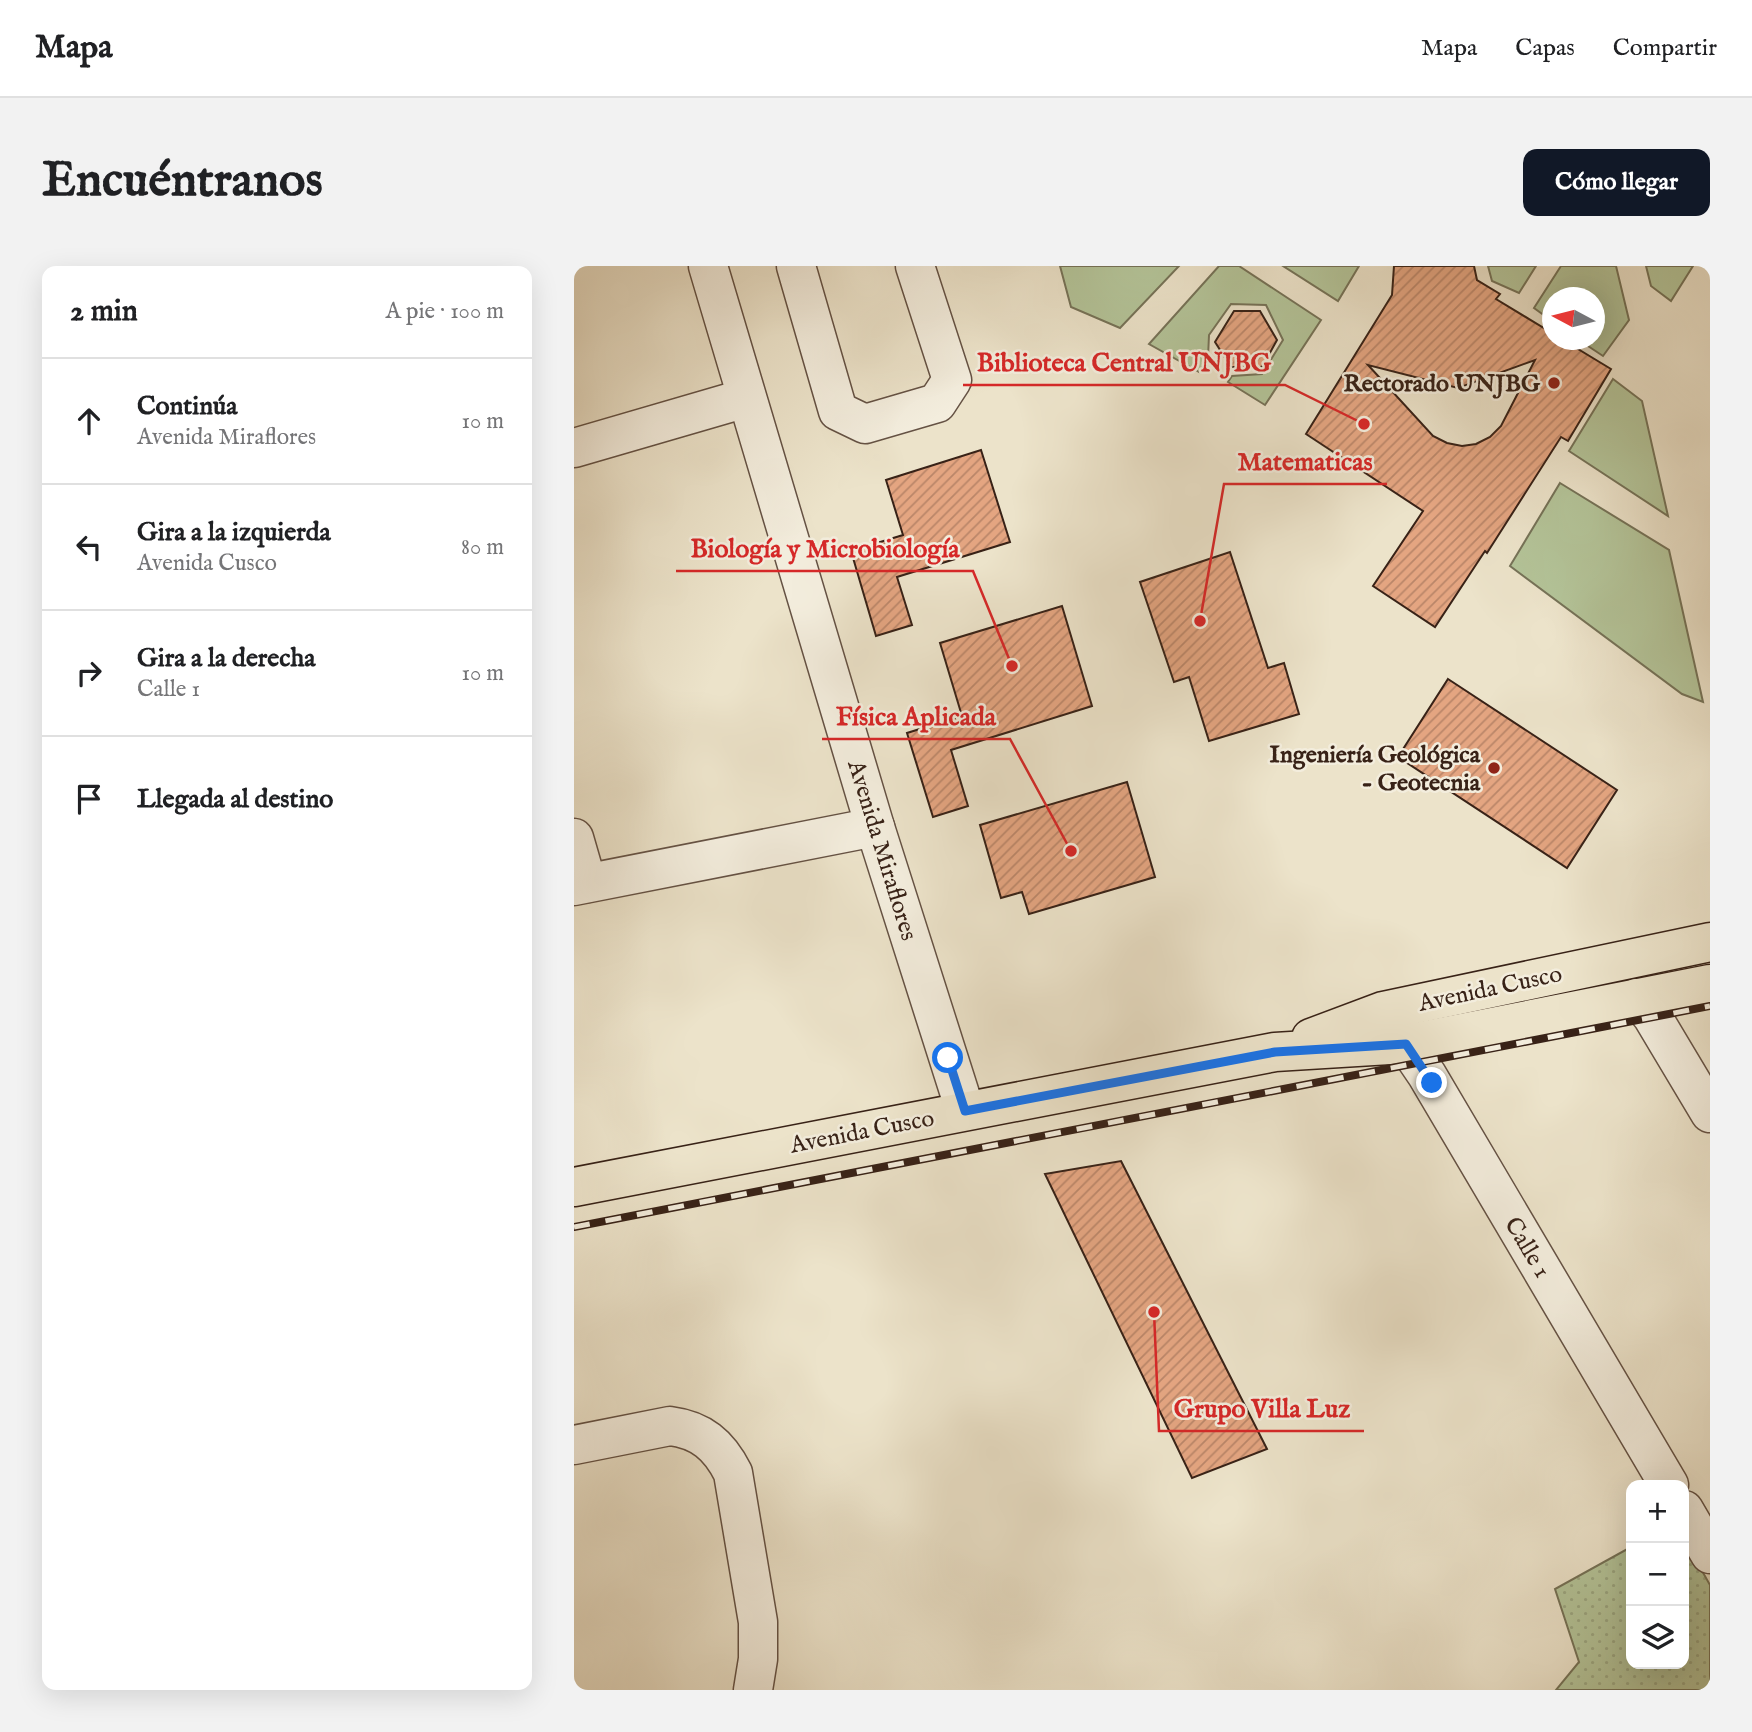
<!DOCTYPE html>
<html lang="es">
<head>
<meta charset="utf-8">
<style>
  :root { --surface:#fff; --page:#f2f2f2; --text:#202124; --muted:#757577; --line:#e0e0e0; --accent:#111827 }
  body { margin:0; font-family:"IM FELL English",serif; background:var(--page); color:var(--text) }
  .controls { position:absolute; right:21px; bottom:21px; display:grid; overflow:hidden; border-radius:14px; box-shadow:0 7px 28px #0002 }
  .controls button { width:63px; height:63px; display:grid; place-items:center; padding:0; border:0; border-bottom:2px solid var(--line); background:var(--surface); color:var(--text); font:35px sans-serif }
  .compass { position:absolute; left:968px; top:21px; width:63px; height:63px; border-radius:50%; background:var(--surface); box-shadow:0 7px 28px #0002; rotate:277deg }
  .stop { position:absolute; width:21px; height:21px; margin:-16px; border:5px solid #1a73e8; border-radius:50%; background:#fff }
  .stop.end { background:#1a73e8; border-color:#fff; box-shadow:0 2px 7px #0008 }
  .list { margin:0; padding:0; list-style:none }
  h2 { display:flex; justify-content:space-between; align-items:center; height:91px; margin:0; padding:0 28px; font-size:30px }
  h2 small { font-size:23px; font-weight:400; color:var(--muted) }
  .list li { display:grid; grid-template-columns:46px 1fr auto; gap:21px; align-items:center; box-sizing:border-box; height:126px; padding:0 28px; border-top:2px solid var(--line) }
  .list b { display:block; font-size:26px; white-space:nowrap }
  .list p { margin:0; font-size:23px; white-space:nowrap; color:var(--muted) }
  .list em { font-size:23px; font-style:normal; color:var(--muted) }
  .icon { flex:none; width:38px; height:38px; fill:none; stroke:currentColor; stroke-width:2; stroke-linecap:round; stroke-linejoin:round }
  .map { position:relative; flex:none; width:1136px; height:1424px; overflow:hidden; border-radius:14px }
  header { display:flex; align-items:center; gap:42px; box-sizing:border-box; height:98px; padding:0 35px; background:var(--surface); border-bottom:2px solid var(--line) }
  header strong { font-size:33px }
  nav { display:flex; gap:38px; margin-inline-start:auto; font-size:24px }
  .intro { display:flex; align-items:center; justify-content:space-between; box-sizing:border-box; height:168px; padding:0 42px }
  h1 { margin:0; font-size:49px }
  .button { padding:18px 32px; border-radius:14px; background:var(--accent); color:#fff; font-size:24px; font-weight:700 }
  main { display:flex; gap:42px; padding:0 42px }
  aside { flex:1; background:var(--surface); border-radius:14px; box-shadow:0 7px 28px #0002 }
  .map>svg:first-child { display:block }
</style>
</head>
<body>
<header>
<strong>Mapa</strong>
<nav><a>Mapa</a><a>Capas</a><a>Compartir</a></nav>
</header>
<div class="intro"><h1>Encuéntranos</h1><a class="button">Cómo llegar</a></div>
<main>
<aside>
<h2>2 min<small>A pie · 100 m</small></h2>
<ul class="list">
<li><svg class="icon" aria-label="ahead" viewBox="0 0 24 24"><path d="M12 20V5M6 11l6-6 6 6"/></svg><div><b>Continúa</b><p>Avenida Miraflores</p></div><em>10 m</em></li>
<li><svg class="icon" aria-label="left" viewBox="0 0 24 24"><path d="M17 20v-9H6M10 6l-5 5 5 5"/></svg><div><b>Gira a la izquierda</b><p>Avenida Cusco</p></div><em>80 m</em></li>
<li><svg class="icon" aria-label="right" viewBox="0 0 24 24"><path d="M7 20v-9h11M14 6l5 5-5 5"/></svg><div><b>Gira a la derecha</b><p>Calle 1</p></div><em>10 m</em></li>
<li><svg class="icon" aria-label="arrive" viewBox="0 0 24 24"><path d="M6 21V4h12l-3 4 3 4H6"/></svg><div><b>Llegada al destino</b></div></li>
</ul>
</aside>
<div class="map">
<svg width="1136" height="1424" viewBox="0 0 1136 1424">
  <defs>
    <pattern id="park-dots" width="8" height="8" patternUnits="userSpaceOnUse" patternTransform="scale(1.75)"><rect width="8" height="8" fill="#b4c499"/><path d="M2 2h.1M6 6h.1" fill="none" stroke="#9ca883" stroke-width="1.8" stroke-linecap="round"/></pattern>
    <pattern id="building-hatch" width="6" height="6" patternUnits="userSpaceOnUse" patternTransform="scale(1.75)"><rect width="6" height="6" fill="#e4a581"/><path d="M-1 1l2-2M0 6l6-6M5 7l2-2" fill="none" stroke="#ba8669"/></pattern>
  </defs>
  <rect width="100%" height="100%" fill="#ece3ca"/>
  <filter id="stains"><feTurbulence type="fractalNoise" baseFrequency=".00286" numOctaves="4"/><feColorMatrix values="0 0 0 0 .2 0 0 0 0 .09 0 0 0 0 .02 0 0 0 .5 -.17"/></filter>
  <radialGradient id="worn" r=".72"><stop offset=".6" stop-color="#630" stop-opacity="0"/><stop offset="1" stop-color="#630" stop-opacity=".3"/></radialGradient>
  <g fill="#b4c499" stroke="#767358" stroke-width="2">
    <path d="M486,0h119l-59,62 -49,-21z"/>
    <path d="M645,0h20l82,54 -56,85 -37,-23 4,-6 30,-2 21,-34 -17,-35 -35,-1 -22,31 -1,23 -9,14 -50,-28z"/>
    <path d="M709,0h76l-21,35z"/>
    <path d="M914,0h48l-17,27 -27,-12z"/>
    <path d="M987,0h55l13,54 -26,36 -24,-16h15v-42h-42v23l-18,-13z"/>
    <path d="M1072,0h47l-22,35 -20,-15z"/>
    <path d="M1039,113l29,22 26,115 -99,-65z"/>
    <path d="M986,217l109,67 34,152 -21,-8 -172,-128z"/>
  </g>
  <path fill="url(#park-dots)" stroke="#767358" stroke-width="2" d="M1110,1273l26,46v105h-154l23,-28 -24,-73 76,-42v117h53z"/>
  <g fill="url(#building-hatch)" stroke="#382217" stroke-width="2" fill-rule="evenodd">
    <path d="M820,0h80l3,14 23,14 -4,5 56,34v7h11l48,29 -43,72 -7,-4 -74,116 -2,-2 -50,76 -62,-41 50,-75 -117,-77 86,-139zM961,94l-34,66 -11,11 -14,7 -14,2 -15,-3 -14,-7 -65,-71 90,23z"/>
    <path d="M660,45h26l17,29 -15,27h-31l-16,-25z"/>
    <path d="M407,184l29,92 -113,35 15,48 -36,11 -25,-85 52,-16 -17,-55z"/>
    <path d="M656,286l38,116 16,-5 15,51 -90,27 -20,-64 -15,5 -34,-100z"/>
    <path d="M488,340l30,100 -141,44 17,56 -35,11 -26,-84 55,-17 -22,-73z"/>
    <path d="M874,413l169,111 -50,78 -169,-111z"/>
    <path d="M553,516l28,95 -126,37 -7,-22 -21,6 -21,-73z"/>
    <path d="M547,895l146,288 -75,29 -147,-304z"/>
  </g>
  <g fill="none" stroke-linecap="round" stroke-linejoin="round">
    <defs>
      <g id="minor">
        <path d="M134,0l167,561 90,283"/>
        <path d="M222,0l42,145 27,13 72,-21 15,-23 -37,-114"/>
        <path d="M0,182l172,-50"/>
        <path d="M0,572l13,45"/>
        <path d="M0,620l301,-59"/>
        <path d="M1063,732l15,18 58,97"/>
        <path d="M815,753l38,56 242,410"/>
        <path d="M0,1179l96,-19c31,4 49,19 63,47l25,149v37l-5,31"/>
        <path d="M1110,1244l26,44"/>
      </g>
      <g id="major">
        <path d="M737,772l72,-27 327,-69"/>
        <path d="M0,921l701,-135 131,-8 304,-60"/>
      </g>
    </defs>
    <use href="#minor" stroke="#655244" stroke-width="41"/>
    <use href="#major" stroke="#382217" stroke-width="41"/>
    <use href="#minor" stroke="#f3eddd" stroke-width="38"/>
    <use href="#major" stroke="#ece3ca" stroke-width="38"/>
    <defs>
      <path id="rail" d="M0,961l1136,-221"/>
    </defs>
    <use href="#rail" stroke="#382217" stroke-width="8"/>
    <use href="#rail" stroke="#f3eddd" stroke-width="5" stroke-dasharray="16" stroke-linecap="butt"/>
  </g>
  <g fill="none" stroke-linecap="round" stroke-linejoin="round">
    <path stroke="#1a73e8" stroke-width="9" d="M374,792l17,53 310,-59 131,-8 26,39"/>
  </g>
  <g fill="#8f2418" stroke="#f3eddd" stroke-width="2.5">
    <circle cx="980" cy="117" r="7"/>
    <circle cx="920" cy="502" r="7"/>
  </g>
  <g text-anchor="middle" stroke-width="5" stroke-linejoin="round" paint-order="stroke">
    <g font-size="24" font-weight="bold" fill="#382217" stroke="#f3eddd" text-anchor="end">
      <text x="966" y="125">Rectorado UNJBG</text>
      <text x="906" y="496">Ingeniería Geológica<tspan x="906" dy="28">- Geotecnia</tspan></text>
    </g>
    <g font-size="24" fill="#382217" stroke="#f3eddd">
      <text transform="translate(309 584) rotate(73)" y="8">Avenida Miraflores</text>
      <text transform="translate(916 722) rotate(-12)" y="8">Avenida Cusco</text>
      <text transform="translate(288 865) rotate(-11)" y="8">Avenida Cusco</text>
      <text transform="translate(954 981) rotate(59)" y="8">Calle 1</text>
    </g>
  </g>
  <path fill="none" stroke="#d62828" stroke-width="2.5" d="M790 158L711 119H389M626 355L650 218H813M438 400L399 305H102M497 585L436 473H248M580 1046L585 1165H790"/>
  <g fill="#d62828" stroke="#f3eddd" stroke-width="2.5">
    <circle cx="790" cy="158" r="7"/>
    <circle cx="626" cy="355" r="7"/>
    <circle cx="438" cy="400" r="7"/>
    <circle cx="497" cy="585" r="7"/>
    <circle cx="580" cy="1046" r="7"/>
  </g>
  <g font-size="26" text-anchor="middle" font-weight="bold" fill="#d62828" stroke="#f3eddd" stroke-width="5" stroke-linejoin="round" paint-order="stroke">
    <text x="550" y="105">Biblioteca Central UNJBG</text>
    <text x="731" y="204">Matematicas</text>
    <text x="251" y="291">Biología y Microbiología</text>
    <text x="342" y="459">Física Aplicada</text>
    <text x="688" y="1151">Grupo Villa Luz</text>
  </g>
  <rect width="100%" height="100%" filter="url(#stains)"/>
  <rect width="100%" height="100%" fill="url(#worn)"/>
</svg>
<div class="controls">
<button>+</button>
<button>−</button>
<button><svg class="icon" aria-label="layers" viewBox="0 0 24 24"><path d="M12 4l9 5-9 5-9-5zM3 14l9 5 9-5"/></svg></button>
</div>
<svg class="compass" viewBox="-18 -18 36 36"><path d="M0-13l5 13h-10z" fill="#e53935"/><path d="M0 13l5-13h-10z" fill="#757577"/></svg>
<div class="stop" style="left:374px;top:792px"></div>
<div class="stop end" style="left:858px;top:817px"></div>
</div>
</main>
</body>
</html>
